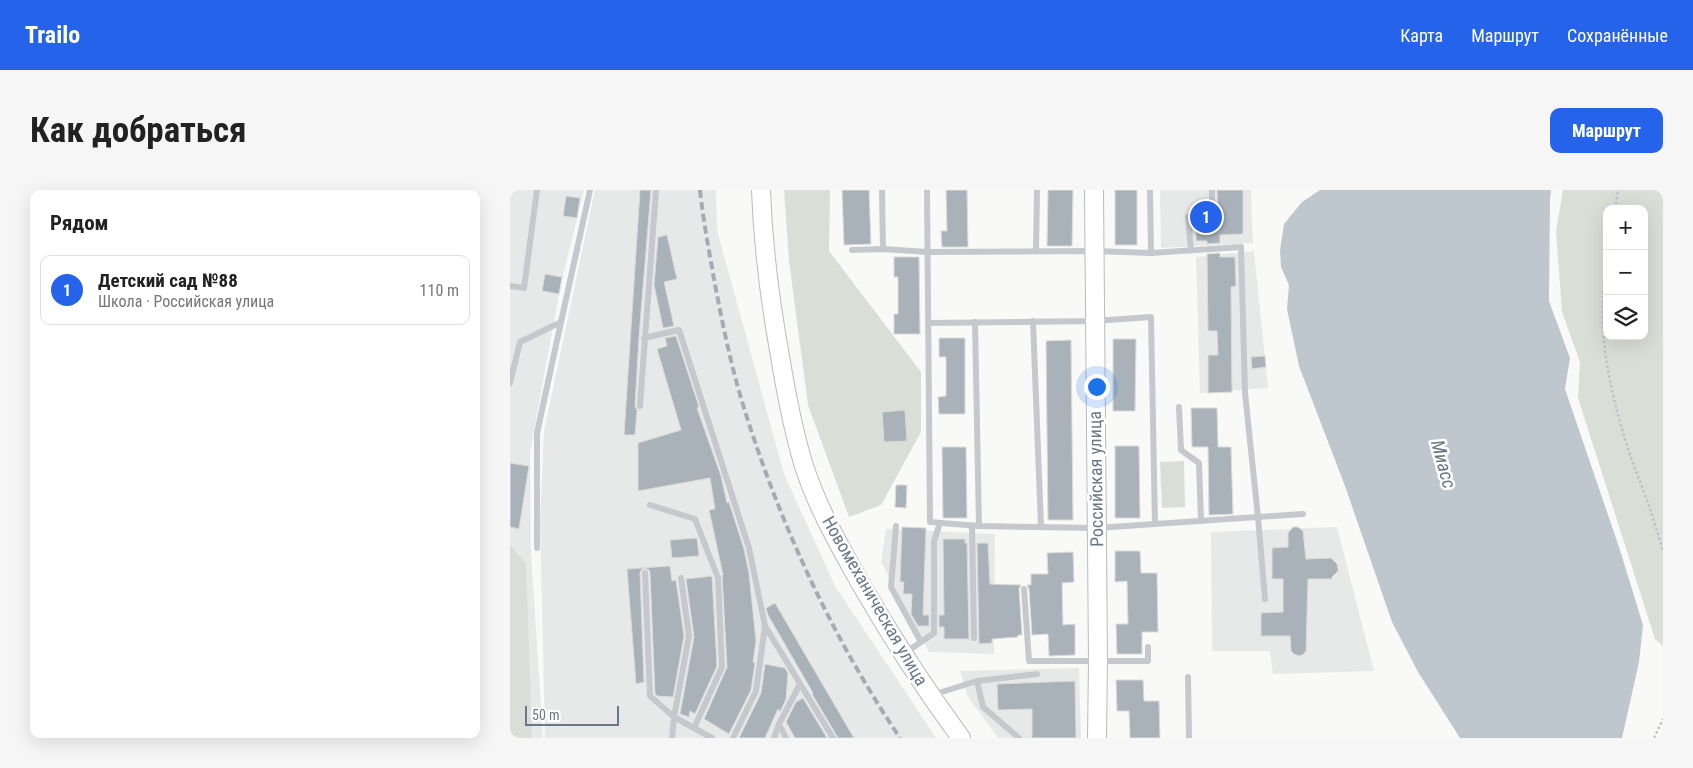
<!DOCTYPE html>
<html lang="ru">
<head>
<meta charset="utf-8">
<style>
  :root { --surface:#fff; --page:#f6f6f6; --text:#222; --muted:#767676; --line:#e0e0e0; --accent:#2563eb }
  body { margin:0; font-family:"Roboto Condensed",sans-serif; background:var(--page); color:var(--text) }
  .controls { position:absolute; right:15px; top:15px; display:grid; overflow:hidden; border-radius:10px; box-shadow:0 5px 20px #0002 }
  .controls button { width:45px; height:45px; display:grid; place-items:center; padding:0; border:0; border-bottom:1px solid var(--line); background:var(--surface); color:var(--text); font:25px sans-serif }
  .scale { position:absolute; left:15px; bottom:12px; width:94px; box-sizing:border-box; padding-left:5px; border:2px solid #687889; border-top:0; font-size:14px; line-height:18px; white-space:nowrap; color:#687889; -webkit-text-stroke:4px #fff; paint-order:stroke }
  .you { position:absolute; left:586px; top:196px; width:18px; height:18px; margin:-12px; border:4px solid #fff; border-radius:50%; background:#1a73e8; box-shadow:0 0 0 8px #1a73e833 }
  .badge { display:grid; place-items:center; width:32px; height:32px; border-radius:50%; background:var(--accent); color:#fff; font-size:16px; font-weight:700 }
  .pin { position:absolute; translate:-50% -50%; border:2px solid #fff; box-shadow:0 1px 5px #0006 }
  .list { margin:0; padding:0; list-style:none }
  h2 { display:flex; justify-content:space-between; align-items:center; height:65px; margin:0; padding:0 20px; font-size:21px }
  h2 small { font-size:16px; font-weight:400; color:var(--muted) }
  .list li { display:grid; grid-template-columns:32px 1fr auto; gap:15px; align-items:center; box-sizing:border-box; height:70px; margin:0 10px 10px; padding:0 10px; border:1px solid var(--line); border-radius:10px }
  .list b { display:block; font-size:19px; white-space:nowrap }
  .list p { margin:0; font-size:16px; white-space:nowrap; color:var(--muted) }
  .list em { font-size:16px; font-style:normal; color:var(--muted) }
  .icon { flex:none; width:28px; height:28px; fill:none; stroke:currentColor; stroke-width:2; stroke-linecap:round; stroke-linejoin:round }
  .map { position:relative; flex:none; width:1153px; height:548px; overflow:hidden; border-radius:10px }
  header { display:flex; align-items:center; gap:30px; box-sizing:border-box; height:70px; padding:0 25px; background:var(--accent); color:#fff }
  header strong { font-size:24px }
  nav { display:flex; gap:28px; margin-inline-start:auto; font-size:18px }
  .intro { display:flex; align-items:center; justify-content:space-between; box-sizing:border-box; height:120px; padding:0 30px }
  h1 { margin:0; font-size:35px }
  .button { padding:12px 22px; border-radius:10px; background:var(--accent); color:#fff; font-size:18px; font-weight:700 }
  main { display:flex; gap:30px; padding:0 30px }
  aside { flex:1; background:var(--surface); border-radius:10px; box-shadow:0 5px 20px #0002 }
  .map>svg:first-child { display:block }
</style>
</head>
<body>
<header>
<strong>Trailo</strong>
<nav><a>Карта</a><a>Маршрут</a><a>Сохранённые</a></nav>
</header>
<div class="intro"><h1>Как добраться</h1><a class="button">Маршрут</a></div>
<main>
<aside>
<h2>Рядом<small></small></h2>
<ul class="list">
<li><span class="badge">1</span><div><b>Детский сад №88</b><p>Школа · Российская улица</p></div><em>110 m</em></li>
</ul>
</aside>
<div class="map">
<svg width="1153" height="548" viewBox="0 0 1153 548">
  <rect width="100%" height="100%" fill="#f9faf7"/>
  <g fill="#e7e9e8">
    <path d="M0,0h74l-23,94 -31,168 1,101 12,185h-33z"/>
    <path d="M85,0h121l1,40 67,244 51,112 101,152h-391l-5,-217 4,-90z"/>
    <path d="M650,0h91l2,53 -92,5z"/>
    <path d="M744,61l14,137 -68,5 -4,-136z"/>
    <path d="M827,337l37,144 -101,3 -3,-23h-58l-1,-119z"/>
    <path d="M376,339l109,5 -1,120 -65,-2 -48,-90z"/>
    <path d="M569,478l2,70h-83l-30,-41 -8,-26z"/>
  </g>
  <g fill="#d9dfd6" fill-rule="evenodd">
    <path d="M274,0h46l-1,61 92,121v60l-40,73 -32,12 -41,-112 -19,-144z"/>
    <path d="M1053,0h100v456l-8,-7 -77,-241 2,-36 -18,-50 -6,-81zM1097,19h37v127h-37z"/>
    <path d="M674,271l1,46 -23,1 -2,-46z"/>
    <path d="M0,355l16,18 6,175h-22z"/>
  </g>
  <path fill="#bdc7cd" d="M810,0h231l-1,9 -1,102 21,57 -5,31 55,161 23,75 -4,37 -17,76h-162l-42,-66 -26,-50 -47,-136 -46,-120 -12,-57 2,-24 -8,-18 -1,-17 4,-26 18,-22z"/>
  <g fill="#a9b2b9" stroke="#dbdcd9">
    <path d="M130,0h11l-12,147 -4,69 2,4 -2,25h-11z"/>
    <path d="M332,0h27l2,54 -27,1z"/>
    <path d="M436,0h21l1,57h-26l-1,-16h6z"/>
    <path d="M538,0h25l-1,56h-25z"/>
    <rect x="605" y="0" width="22" height="55"/>
    <path d="M707,0h26v44l-23,1v8l-13,1v-3h-11v-19h22z"/>
    <path d="M56,6l14,2 -3,20 -14,-2z"/>
    <path d="M157,45l10,44 -13,3 10,44 -11,2 -9,-43 4,-48z"/>
    <path d="M710,63v4h15l1,29 -5,1 1,105 -24,1v-38h10l-1,-24h-9l-1,-77z"/>
    <path d="M384,67h25l1,77h-26v-20h4v-37h-4z"/>
    <path d="M35,84l17,3 -3,17 -17,-3z"/>
    <path d="M166,146l23,71 -2,1 24,68 6,27 2,-1 15,47 5,24 7,68 -3,21 2,1 -4,27 -22,44 -25,-15 23,-52 -5,-92h1l-14,-65 6,-1 -5,-31 -72,13v-48l43,-13 -24,-81 10,-3 -2,-8z"/>
    <path d="M429,148h26v76h-26l-1,-17 8,-1v-39h-7z"/>
    <path d="M603,149h23l-1,72h-22z"/>
    <path d="M561,150l2,180h-25l-2,-179z"/>
    <path d="M755,166l1,11 -14,2 -1,-12z"/>
    <path d="M681,218h26l1,39h13l2,67 -24,1 -1,-68h-16z"/>
    <path d="M395,220l2,31 -23,1 -2,-30z"/>
    <path d="M605,256h24l1,72h-25z"/>
    <path d="M432,257h24l1,71h-24z"/>
    <path d="M0,273l19,3 -10,63 -9,-2z"/>
    <path d="M386,295h11l-1,23 -11,-1z"/>
    <path d="M392,337l24,1 -3,87h6v11h-11l-7,-12 1,-20h-9l1,-12h-4z"/>
    <path d="M783,337h5l5,4 3,28 25,-1 6,6 1,4v3l-6,6v2h-24l-2,72 -2,3 -5,2 -5,-2 -3,-3 -1,-15h-29v-23l22,-1v-33h-11v-31l16,-1v-14z"/>
    <path d="M187,348l2,18 -27,2 -2,-18z"/>
    <path d="M433,349h22v4h2l2,96h-25v-12h-5v-12h5z"/>
    <path d="M467,353h11l2,41 31,1 -2,4 3,46h-4v2l-26,2v4l-13,1z"/>
    <path d="M605,361h25l1,22h16l1,59h-16v22h-25l-1,-30h12l-1,-43 -12,1z"/>
    <path d="M563,362l1,30 -12,1 1,42 12,-1v31l-26,1 -1,-22 -16,1 -3,-46 -2,-4h4v-11h17l-1,-21z"/>
    <path d="M160,376l2,15 4,-1 8,56 -11,61 -16,-1 -2,-2 -5,-121 -1,-3 -4,-2 -3,1 -2,4 4,109 -8,2 -9,-115z"/>
    <path d="M202,386l5,90 -22,48 -5,-3 -1,6 -9,-3 14,-77 -8,-58z"/>
    <path d="M265,413l79,135h-16l-26,-44 1,-1 -45,-78 -2,-7z"/>
    <path d="M255,474l20,4 3,5 -2,26 -6,13 -2,-3 -13,29h-26l22,-45z"/>
    <path d="M606,490h27l1,21h15l1,37h-30l-1,-27h-12z"/>
    <path d="M565,491l1,57h-44v-29l-34,1 -1,-26z"/>
    <path d="M293,508l24,40h-32l-9,-16 10,-20z"/>
  </g>
  <g fill="none" stroke-linecap="round" stroke-linejoin="round">
    <defs>
      <g id="secondary">
        <path d="M251,0c2,56 9,111 19,166 6,37 13,74 24,110 14,43 36,81 58,120 30,52 63,103 99,152"/>
        <path d="M584,0l4,471 -1,77"/>
      </g>
    </defs>
    <use href="#secondary" stroke="#b7bcc1" stroke-width="20"/>
    <g stroke="#bfc1c4" stroke-width="2.5" stroke-dasharray="2.5 2.5" stroke-linecap="butt">
      <path d="M1105,19l3,-19"/>
      <path d="M1097,71c-12,68 2,127 22,191 6,18 14,36 20,54 5,14 9,29 14,44"/>
      <path d="M1144,548l9,-19"/>
    </g>
    <g stroke="#c5c9cd" stroke-width="6">
      <path d="M372,0l1,59"/>
      <path d="M417,0l3,332 49,4 118,2 206,-14"/>
      <path d="M640,0l1,63"/>
      <path d="M342,60l31,-1 45,3 166,-1 57,2 90,-6 4,146 13,124 7,82"/>
      <path d="M681,60l-3,-33 24,-3v-24"/>
      <path d="M526,61l1,-61"/>
      <path d="M0,96l14,2 13,-98"/>
      <path d="M523,131l8,206"/>
      <path d="M465,132l4,204"/>
      <path d="M418,133l166,-2 57,-4 4,207"/>
      <path d="M134,148l35,-8 70,218 16,78 -9,65 -23,47"/>
      <path d="M0,193l10,-41 41,-20 29,-132"/>
      <path d="M130,216l16,-216"/>
      <path d="M669,217l2,43 18,13 2,58"/>
      <path d="M140,315l45,14 23,59 4,89 -28,61"/>
      <path d="M386,336l-5,61 30,55"/>
      <path d="M462,336l2,112"/>
      <path d="M27,358v-115l24,-111"/>
      <path d="M135,383l5,123 24,21 38,21"/>
      <path d="M514,399l5,72h119v-14"/>
      <path d="M255,436l68,112"/>
      <path d="M395,463l29,-20v-92l6,-18"/>
      <path d="M678,487l1,61"/>
      <path d="M467,491l60,-7"/>
      <path d="M422,505l45,-14 6,26 36,31"/>
      <path d="M269,534l7,14"/>
      <path d="M162,548l2,-21 15,-81 -8,-58"/>
      <path d="M264,548l5,-14 21,-40"/>
    </g>
    <use href="#secondary" stroke="#fff" stroke-width="18"/>
    <path stroke="#a5abb2" stroke-width="4" stroke-dasharray="8 4" stroke-linecap="butt" d="M190,0c3,30 9,60 14,89 8,43 17,87 30,129 36,116 88,229 156,330"/>
  </g>
  <g text-anchor="middle" stroke-width="5" stroke-linejoin="round" paint-order="stroke">
    <g font-size="18" fill="#687889" stroke="#fff">
      <text transform="translate(586 289) rotate(-91)" y="6">Российская улица</text>
      <text transform="translate(365 411) rotate(60)" y="6">Новомеханическая улица</text>
    </g>
    <g font-size="19" font-style="italic" fill="#647983" stroke="#fff">
      <text transform="translate(934 274) rotate(75)" y="7">Миасс</text>
    </g>
  </g>
</svg>
<div class="controls">
<button>+</button>
<button>−</button>
<button><svg class="icon" aria-label="layers" viewBox="0 0 24 24"><path d="M12 4l9 5-9 5-9-5zM3 14l9 5 9-5"/></svg></button>
</div>
<div class="scale">50 m</div>
<div class="you"></div>
<div class="pin badge" style="left:696px;top:27px">1</div>
</div>
</main>
</body>
</html>
